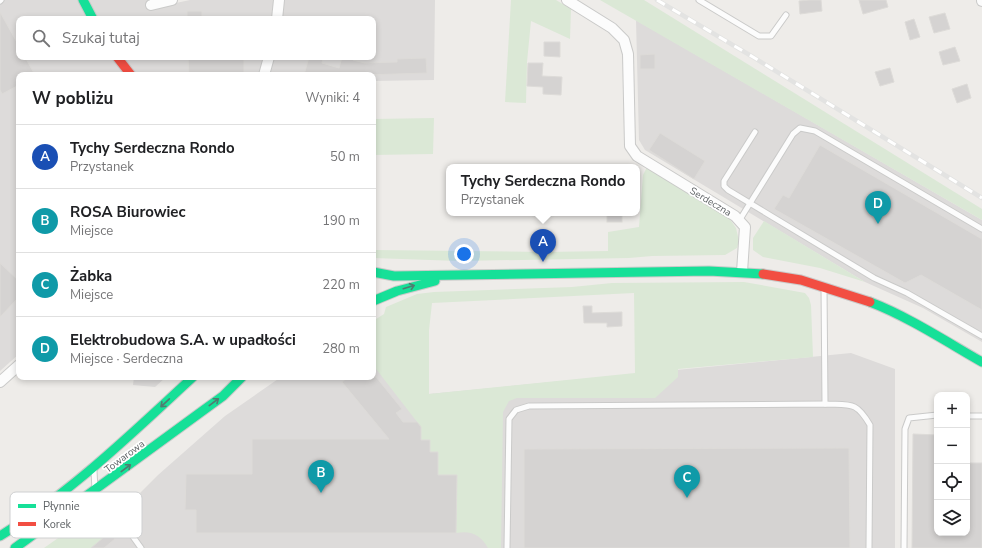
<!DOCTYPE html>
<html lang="pl">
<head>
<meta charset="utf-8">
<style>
  :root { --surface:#fff; --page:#f2f2f2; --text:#202124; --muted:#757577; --line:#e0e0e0; --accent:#db2777 }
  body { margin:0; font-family:"Nunito Sans",sans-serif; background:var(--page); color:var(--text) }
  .controls { position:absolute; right:12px; bottom:12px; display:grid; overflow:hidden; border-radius:8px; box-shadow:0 2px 6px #0003 }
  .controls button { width:36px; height:36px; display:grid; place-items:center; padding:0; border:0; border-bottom:1px solid var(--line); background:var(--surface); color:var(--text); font:20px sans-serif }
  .you { position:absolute; left:464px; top:254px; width:14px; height:14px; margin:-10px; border:3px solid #fff; border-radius:50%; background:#1a73e8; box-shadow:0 0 0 6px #1a73e833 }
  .badge { display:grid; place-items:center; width:26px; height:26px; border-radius:50%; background:var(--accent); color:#fff; font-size:13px; font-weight:700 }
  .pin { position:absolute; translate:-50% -33px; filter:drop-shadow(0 1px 2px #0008) }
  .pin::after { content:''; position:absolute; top:21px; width:14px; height:12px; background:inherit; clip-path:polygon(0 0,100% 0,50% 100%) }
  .popup { position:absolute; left:446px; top:164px; width:194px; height:52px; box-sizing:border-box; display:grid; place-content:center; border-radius:8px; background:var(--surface); filter:drop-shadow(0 1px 3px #0005); font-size:13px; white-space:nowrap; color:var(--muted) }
  .popup b { font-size:15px; color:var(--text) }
  .popup::after { content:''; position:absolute; left:50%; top:100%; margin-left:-8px; border:8px solid transparent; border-top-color:var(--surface) }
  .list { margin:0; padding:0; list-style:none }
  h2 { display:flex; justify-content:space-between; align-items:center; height:52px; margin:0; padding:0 16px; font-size:17px }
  h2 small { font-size:13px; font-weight:400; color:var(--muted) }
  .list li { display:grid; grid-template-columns:26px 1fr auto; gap:12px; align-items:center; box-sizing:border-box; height:64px; padding:0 16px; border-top:1px solid var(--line) }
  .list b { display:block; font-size:15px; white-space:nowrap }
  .list p { margin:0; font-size:13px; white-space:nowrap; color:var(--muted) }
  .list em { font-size:13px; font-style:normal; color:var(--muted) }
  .icon { flex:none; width:22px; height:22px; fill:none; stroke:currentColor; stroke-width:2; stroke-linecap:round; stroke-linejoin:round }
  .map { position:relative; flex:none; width:982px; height:548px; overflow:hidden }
  .search { position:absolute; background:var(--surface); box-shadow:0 2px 6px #0003; left:16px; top:16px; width:360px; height:44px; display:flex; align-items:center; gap:10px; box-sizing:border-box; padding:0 14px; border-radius:8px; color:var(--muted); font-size:15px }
  .panel { position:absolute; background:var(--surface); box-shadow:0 2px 6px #0003; left:16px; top:72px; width:360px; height:308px; border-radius:8px }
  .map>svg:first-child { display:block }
</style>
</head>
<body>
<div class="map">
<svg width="982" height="548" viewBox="0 0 982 548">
  <rect width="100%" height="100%" fill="#eeece9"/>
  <g fill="#dddbda" fill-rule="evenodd">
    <path d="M0,0h148v9l42,-9h245l-1,80 -61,1v-6h-354v279l-19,17zM19,19h354v38h-354z"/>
    <path d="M636,20l346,200v122l-59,-34 -58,-26 -220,-132 -6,-10z"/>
    <path d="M373,347l56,47 422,-41 44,16v179h-818l29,-21 52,-52 67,-59 56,-39h92z"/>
    <path d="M134,377h32l-11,10 -22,-2z"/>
  </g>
  <g fill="#dbe8d6" fill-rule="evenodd">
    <path d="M511,0h45l15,9 -1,30 -39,-18 -4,41 -1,41 -21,-1z"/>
    <path d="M600,0h44l338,209v11z"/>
    <path d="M434,118l-1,36 -60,1v-36z"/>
    <path d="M647,167l80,48 9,13 3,13 -2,7 -12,7 -73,1 -23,2 -170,3 -86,-3v-8l172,2 63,-1v-19l31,-5 4,-52z"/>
    <path d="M764,221l101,61 -45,-14 -57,-11 -10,-7v-12z"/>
    <path d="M744,282l61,11 4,5 2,7 2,52 -135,12v8l-23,21h-138l-8,3 -6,11 -2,136h-13c-7,-13 -17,-18 -32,-15l1,-58h-19l-8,-23v-12h-9v-13l-48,-62v-44l11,-7 2,-7 31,-13 17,-2 138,-5 40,-4zM634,293l1,80 -206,21v-64l3,-27z"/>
    <path d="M100,519l2,2 -6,5 9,10 -11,12h-50l34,-24z"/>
  </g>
  <g fill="#d5d3d2" stroke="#dddbd8">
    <path d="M809,0h12l1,11 -22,3 -1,-13z"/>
    <path d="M859,0h27l2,7 -25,7z"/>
    <rect x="187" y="11" width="15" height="8"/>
    <path d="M0,12l19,34v11h6l10,18h-16v10l-17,9 -2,-4z"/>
    <path d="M945,13l5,16 -16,4 -5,-16z"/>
    <path d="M914,19l6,18 -10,3 -5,-18z"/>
    <path d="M544,42h16v15l-16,-1z"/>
    <path d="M955,47l5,14 -17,4 -4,-13z"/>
    <path d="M655,54v15h-15v-14z"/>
    <path d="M188,57h56v18h-55z"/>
    <path d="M309,57h14l-1,6 17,5 3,-11h12l-1,3 12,3 32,-1v-3l29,-1 1,15 -63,2h-60z"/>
    <path d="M528,63h15l-1,13 20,1 -1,18 -18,-1v-7l-16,-1z"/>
    <path d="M890,68l4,14 -14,4 -5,-14z"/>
    <path d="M967,84l4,14 -14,5 -5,-14z"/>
    <path d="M660,133l45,28 -11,18 -45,-29z"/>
    <path d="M820,145l162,94v71l-61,-35 -16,8 -131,-74 9,-14 6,3z"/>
    <rect x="607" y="213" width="15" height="9"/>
    <path d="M0,263l19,18v16l-19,20z"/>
    <path d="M583,306h9v7l30,-1v14l-15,1v-4h-23z"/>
    <path d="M348,377h28l26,32 -6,4 7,9h14l4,5v13h9v12h8v23h19l-1,58h-260v-23h-11l1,-36h66v-35h137l-47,-57z"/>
    <path d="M913,434l24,1v98h30v-70h15v85h-70z"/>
    <path d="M849,448l1,100h-326v-99z"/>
    <path d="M110,532l5,7 -11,9h-13z"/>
  </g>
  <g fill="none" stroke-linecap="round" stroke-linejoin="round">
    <defs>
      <g id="lane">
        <path d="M699,0l60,36h12l15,-21"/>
        <path d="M0,1l1,-1"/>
        <path d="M755,132l-31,49v5l4,4 146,88 33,15 75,43"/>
        <path d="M739,221l54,-87 7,-6 15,3 167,98"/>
        <path d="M824,287l1,117"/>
        <path d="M967,416h15"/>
        <path d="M94,470l1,21 13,18 18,18 15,21"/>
        <path d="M507,548l2,-129 7,-9 13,-4 296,-2c26,1 31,-3 45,21l-1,123"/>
        <path d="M904,548l1,-119 4,-11 28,-3"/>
      </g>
      <g id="street">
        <path d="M567,0l45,28 12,12 4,14 2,92 7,10 98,60 10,11 -3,45"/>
        <path d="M982,0v1"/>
        <path d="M151,5l21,-5"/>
        <path d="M277,19l2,-19"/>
        <path d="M264,75l5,-18"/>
        <path d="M0,382l19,-17"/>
      </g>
      <g id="fast">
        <path d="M83,0l10,19"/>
        <path d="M373,272l21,4 315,-5 54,3"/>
        <path d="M373,301l24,-10 38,-10"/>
        <path d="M870,302c37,14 77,40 112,60"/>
        <path d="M0,536c73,-45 130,-101 193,-159"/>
        <path d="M15,548l186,-136 22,-16 19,-19"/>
      </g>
      <g id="jam">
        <path d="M117,57l14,18"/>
        <path d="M763,274l38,6 69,22"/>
      </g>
    </defs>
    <use href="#lane" stroke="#cacac9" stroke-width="7"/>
    <use href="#street" stroke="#cacac9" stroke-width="12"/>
    <use href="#fast" stroke="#cacac9" stroke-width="11"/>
    <use href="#jam" stroke="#cacac9" stroke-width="11"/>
    <use href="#lane" stroke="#fcfcfc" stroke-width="5"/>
    <use href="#street" stroke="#fcfcfc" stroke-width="10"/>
    <use href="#fast" stroke="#16e098" stroke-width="9"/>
    <use href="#jam" stroke="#f24e42" stroke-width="9"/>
    <defs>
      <path id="rail" d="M657,0l96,57 229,141"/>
    </defs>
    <use href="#rail" stroke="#e3e3e2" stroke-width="4.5"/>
    <use href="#rail" stroke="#fff" stroke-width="3" stroke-dasharray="9" stroke-linecap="butt"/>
  </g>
  <defs><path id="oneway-shaft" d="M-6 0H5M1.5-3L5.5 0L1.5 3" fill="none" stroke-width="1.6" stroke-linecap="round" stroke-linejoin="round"/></defs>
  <g stroke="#507c70">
    <use href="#oneway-shaft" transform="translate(409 287) rotate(-17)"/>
    <use href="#oneway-shaft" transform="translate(214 402) rotate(-37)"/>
    <use href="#oneway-shaft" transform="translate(165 403) rotate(137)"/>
    <use href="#oneway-shaft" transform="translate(126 468) rotate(-37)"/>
  </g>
  <g text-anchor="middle" stroke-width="3.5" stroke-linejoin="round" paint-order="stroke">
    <g font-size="10" fill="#5f6366" stroke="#fff">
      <text transform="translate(711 201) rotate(31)" y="4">Serdeczna</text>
      <text transform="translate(124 456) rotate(-37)" y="4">Towarowa</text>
    </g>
  </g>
  <rect x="10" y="492" width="132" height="46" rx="6" fill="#fff" stroke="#cfd0d1" stroke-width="1"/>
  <rect x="18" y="504" width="18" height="4" fill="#16e098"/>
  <rect x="18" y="522" width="18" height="4" fill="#f24e42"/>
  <g font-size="11" fill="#5f6366">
    <text x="43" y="510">Płynnie</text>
    <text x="43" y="528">Korek</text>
  </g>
</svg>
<div class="controls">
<button>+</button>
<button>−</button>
<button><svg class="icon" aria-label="locate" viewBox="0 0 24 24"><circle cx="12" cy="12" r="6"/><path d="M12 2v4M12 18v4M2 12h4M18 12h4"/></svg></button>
<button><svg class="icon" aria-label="layers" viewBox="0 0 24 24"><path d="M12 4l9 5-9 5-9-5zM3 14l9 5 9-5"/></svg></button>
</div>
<div class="you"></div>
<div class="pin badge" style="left:543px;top:262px;background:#1a4fb4">A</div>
<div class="popup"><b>Tychy Serdeczna Rondo</b>Przystanek</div>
<div class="pin badge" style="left:321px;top:493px;background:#0f9aa8">B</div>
<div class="pin badge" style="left:687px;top:498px;background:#0f9aa8">C</div>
<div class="pin badge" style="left:878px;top:224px;background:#0f9aa8">D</div>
<div class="search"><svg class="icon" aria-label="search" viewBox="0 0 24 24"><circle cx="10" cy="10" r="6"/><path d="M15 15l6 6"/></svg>Szukaj tutaj</div>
<section class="panel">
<h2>W pobliżu<small>Wyniki: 4</small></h2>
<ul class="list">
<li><span class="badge" style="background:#1a4fb4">A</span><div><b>Tychy Serdeczna Rondo</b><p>Przystanek</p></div><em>50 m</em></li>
<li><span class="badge" style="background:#0f9aa8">B</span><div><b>ROSA Biurowiec</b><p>Miejsce</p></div><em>190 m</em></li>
<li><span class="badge" style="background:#0f9aa8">C</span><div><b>Żabka</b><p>Miejsce</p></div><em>220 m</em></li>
<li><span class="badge" style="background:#0f9aa8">D</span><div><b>Elektrobudowa S.A. w upadłości</b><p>Miejsce · Serdeczna</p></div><em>280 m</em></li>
</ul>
</section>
</div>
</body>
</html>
